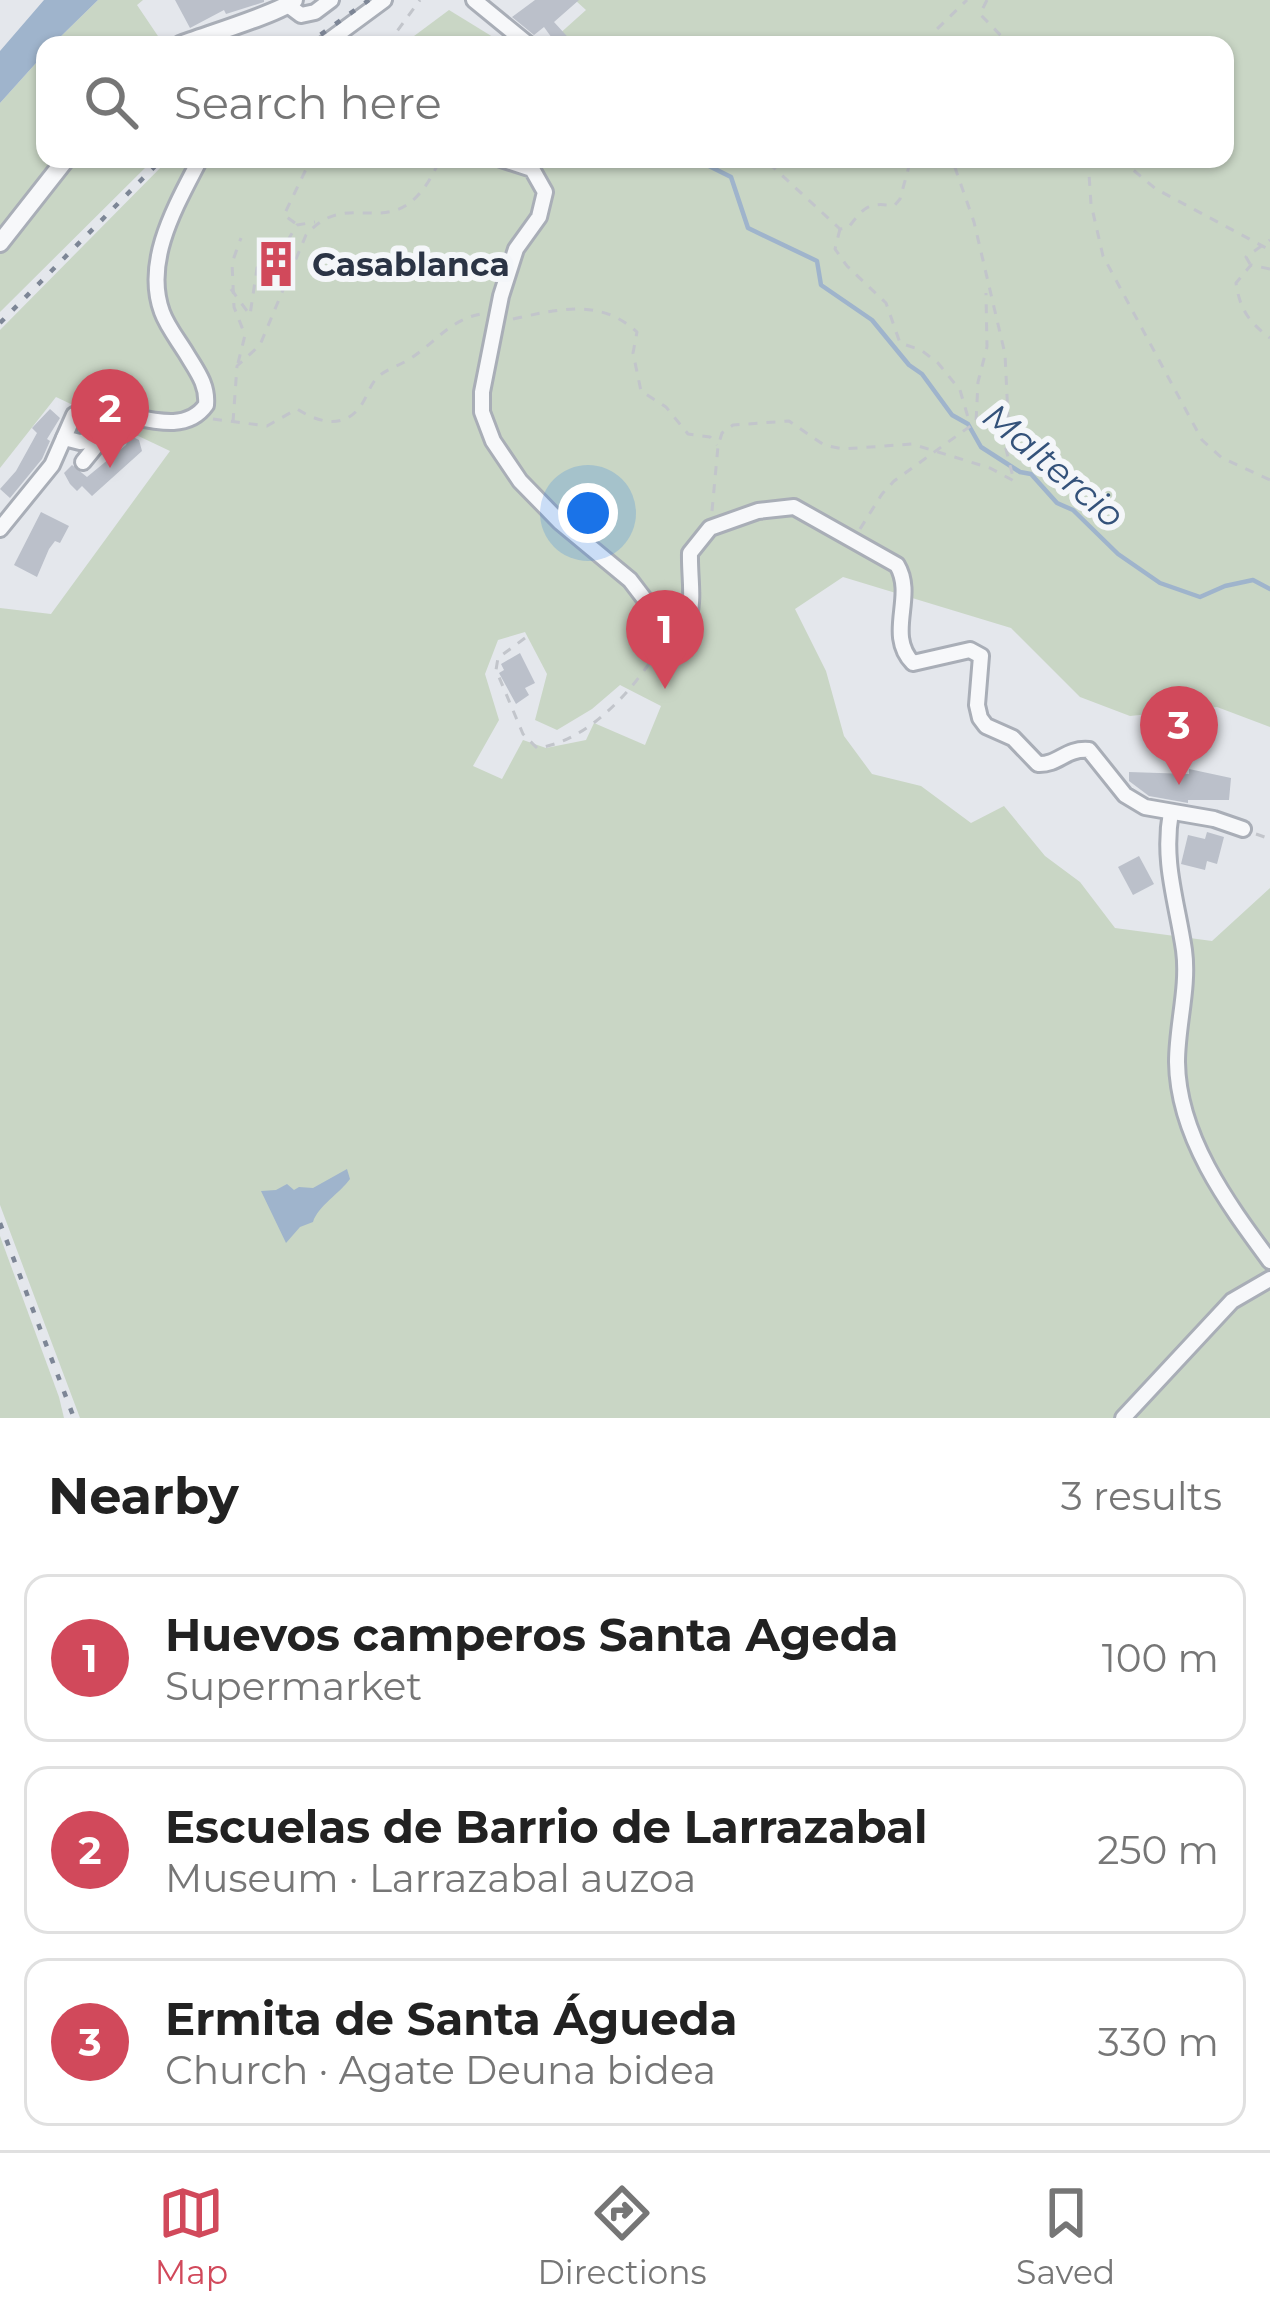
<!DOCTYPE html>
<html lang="en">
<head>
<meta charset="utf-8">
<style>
  :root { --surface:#fff; --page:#f2f2f2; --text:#222; --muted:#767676; --line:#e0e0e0; --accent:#d1495b }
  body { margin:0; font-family:Montserrat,sans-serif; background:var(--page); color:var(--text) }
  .you { position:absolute; left:588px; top:513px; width:42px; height:42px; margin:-30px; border:9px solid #fff; border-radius:50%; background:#1a73e8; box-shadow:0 0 0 18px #1a73e833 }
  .badge { display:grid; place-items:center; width:78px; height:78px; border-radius:50%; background:var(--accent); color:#fff; font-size:39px; font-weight:700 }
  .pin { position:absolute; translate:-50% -99px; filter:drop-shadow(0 3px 6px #0008) }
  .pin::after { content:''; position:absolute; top:63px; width:42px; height:36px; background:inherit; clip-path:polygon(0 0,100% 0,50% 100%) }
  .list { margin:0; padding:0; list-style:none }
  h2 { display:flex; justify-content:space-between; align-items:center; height:156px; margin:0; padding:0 48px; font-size:51px }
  h2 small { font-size:39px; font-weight:400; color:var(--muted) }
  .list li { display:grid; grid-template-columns:78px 1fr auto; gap:36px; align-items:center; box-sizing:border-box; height:168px; margin:0 24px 24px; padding:0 24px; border:3px solid var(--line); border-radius:24px }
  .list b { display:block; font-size:45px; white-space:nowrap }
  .list p { margin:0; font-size:39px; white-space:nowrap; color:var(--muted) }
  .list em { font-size:39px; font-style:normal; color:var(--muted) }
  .icon { flex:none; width:66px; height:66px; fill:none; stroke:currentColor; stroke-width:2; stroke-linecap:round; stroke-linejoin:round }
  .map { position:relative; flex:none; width:1270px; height:1418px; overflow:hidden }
  .search { position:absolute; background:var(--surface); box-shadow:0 3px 9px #0004; left:36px; right:36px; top:36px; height:132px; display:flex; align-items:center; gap:30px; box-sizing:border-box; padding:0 42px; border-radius:24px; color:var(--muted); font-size:45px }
  .sheet { height:732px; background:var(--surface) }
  nav { display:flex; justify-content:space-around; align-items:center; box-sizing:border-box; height:168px; border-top:3px solid var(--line); background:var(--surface); font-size:33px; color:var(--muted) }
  nav a { display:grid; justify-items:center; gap:6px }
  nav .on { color:var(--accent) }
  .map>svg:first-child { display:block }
</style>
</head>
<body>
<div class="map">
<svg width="1270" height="1418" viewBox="0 0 1270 1418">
  <rect width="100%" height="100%" fill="#e4e7ec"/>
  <g fill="#c9d6c5" fill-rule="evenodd">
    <path d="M98,0h45l-6,5 27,40h-112z"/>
    <path d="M575,0h695v727l-53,-20 -87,9 -50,-19 -69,-69 -168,-51 -48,32 31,62 18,65 28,38 49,12 50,37 33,-17 41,50 35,26 35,46 97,13 58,-53v530h-1190l-80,-213v-597l51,6 119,-163 -114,-54 -56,71v-138l169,-171h1056v-114h-678l39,-35zM525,632l22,42 -12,46 22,10 35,-21 28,-24 41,21 -16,39 -51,-22 -8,17 -40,8 -23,-8 -21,39 -29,-13 26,-46 -14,-46 13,-34z"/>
    <path d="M449,10l57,35h-104z"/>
    <path d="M45,53v106h109l-154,153v-209z"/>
    <path d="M0,1236l59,161 5,21h-64z"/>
  </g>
  <g fill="#9fb4cc">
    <path d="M44,0h54l-46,45h-7v8l-45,50v-52z"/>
    <path d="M347,1169l3,10c-10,14 -32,27 -37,43l-13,5 -14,16 -25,-52 15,-1 11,-6 7,6 5,-3 14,1z"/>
  </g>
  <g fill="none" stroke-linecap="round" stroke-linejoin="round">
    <path stroke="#9fb4cc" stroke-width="4.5" d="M695,159l36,18 17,51 69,33 4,24 51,35 37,45 13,9 30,41 16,9 13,23 39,25 11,2 26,29 16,7 45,44 42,29 40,14 25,-11 28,-6 17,9"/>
  </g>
  <g fill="#bbc0ca">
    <path d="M175,0h89v2l-38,12 -2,-4 -34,18z"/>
    <path d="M535,0h44l-25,22 21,23h-18l-13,-18 -10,8 -22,-18z"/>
    <path d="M50,409l10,9 -13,21 3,2 -8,18 -32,39 -10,-9 16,-18 21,-38 -5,-5z"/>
    <path d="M129,435l10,5 3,11 -50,45 -10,-10 -5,5 -7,-7 -6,-11 8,-8 15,12 39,-32z"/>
    <path d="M41,512l28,14 -9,17 -5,-2 -6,8 -12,28 -23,-12z"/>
    <path d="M520,653l15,30 -10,5 4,7 -13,9 -17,-31 5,-3 -3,-6z"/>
    <path d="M1189,769l42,9 -2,22h-41v3l-39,-7 -20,-15v-9l60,2z"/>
    <path d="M1207,832l17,5 -7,27 -10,-3 -2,9 -24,-6 7,-29 17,4z"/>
    <path d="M1139,856l15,28 -21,11 -15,-28z"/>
  </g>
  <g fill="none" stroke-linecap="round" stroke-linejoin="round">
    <defs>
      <g id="minor">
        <path d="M474,0l55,45"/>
        <path d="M289,6l12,9 14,-3 16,-12"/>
        <path d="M323,45l61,-45"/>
        <path d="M501,159l31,10 13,23 -6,25 -23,32 -15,47 -19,96v20l11,29 27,40 40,41 70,58 16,21 17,40c39,-15 26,-50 27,-88l20,-25 48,-17 36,-4 103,58c19,32 -12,69 16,98l57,-13 11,6 -4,49 3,13 6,8 27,12 25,26c21,1 27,-16 51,-14l36,45 20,12 69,12 29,10"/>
        <path d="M64,438l16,4 38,-5"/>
        <path d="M83,462l17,-21"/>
        <path d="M0,529l52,-64 22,-50c39,-17 103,31 132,-10 2,-21 -10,-35 -20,-52 -8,-13 -19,-27 -24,-41 -19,-52 15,-108 38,-153"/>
        <path d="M1171,812c-9,50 6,90 13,138 5,37 -7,75 -7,112 1,75 51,142 93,199"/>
        <path d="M1123,1418l109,-117 38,-22"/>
      </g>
      <g id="tertiary">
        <path d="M180,45c23,-9 103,-33 114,-45"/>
        <path d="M0,243l66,-84"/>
      </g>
    </defs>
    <use href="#minor" stroke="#a9aeb7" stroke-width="20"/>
    <use href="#tertiary" stroke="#a9aeb7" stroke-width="22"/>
    <g stroke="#c2c5cb" stroke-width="3" stroke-dasharray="9 9" stroke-linecap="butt">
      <path d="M987,0l-7,14 30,31"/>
      <path d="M387,45l33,-45"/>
      <path d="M921,45l11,-12"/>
      <path d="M930,45l4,-13 33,-32"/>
      <path d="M751,159l22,8 67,62 8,-1c15,-19 19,-27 46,-22l6,-7 11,-40"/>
      <path d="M1088,159l3,45 12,52 99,184 20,18 48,22"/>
      <path d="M1120,159l36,30 114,61"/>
      <path d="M295,223l-11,-8 27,-56"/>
      <path d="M840,229l-5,20 12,17 39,37 14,40 21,7 17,13 22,27 10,34"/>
      <path d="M1250,264l-4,-7 24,-17"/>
      <path d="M1270,269l-19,-4 -15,18c4,27 13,39 34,55"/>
      <path d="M231,289l19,26 7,-47 7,-19 21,-4 12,-20 18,-3"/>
      <path d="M513,319c46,-10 87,-21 124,13l-4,21 8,38 25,16 22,27 22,3 7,8"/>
      <path d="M238,363l7,-28 -11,-28 -2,-44 9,-25"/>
      <path d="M213,419l54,7 30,-17c22,14 48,21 65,-5 5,-8 8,-18 14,-25 9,-10 21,-12 32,-19 29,-18 43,-43 79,-47"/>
      <path d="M233,422l4,-56 23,-21 46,-110c46,-54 92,21 134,-76"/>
      <path d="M712,511l6,-65 4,-13 11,-8 56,-4 35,24 19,4 69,-5 78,24 24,13 -9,-36 3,-29 -3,-62 -31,-132 -22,-63"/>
      <path d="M860,529l22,-35 12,-13 82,-59 2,-40 9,-35 -1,-54"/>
      <path d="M525,638l-27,20 -2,12 27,64 14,14c49,-6 94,-55 119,-95"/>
      <path d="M1256,834l14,5"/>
    </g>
    <use href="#minor" stroke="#f7f8fa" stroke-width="14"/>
    <use href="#tertiary" stroke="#f7f8fa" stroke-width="16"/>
    <g stroke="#7d8696" stroke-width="4.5" stroke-dasharray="6 12" stroke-linecap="butt">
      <path d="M306,45l63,-45"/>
      <path d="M0,323l162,-164"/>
      <path d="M0,1223l74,195"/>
    </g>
  </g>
  <defs>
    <symbol id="building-bare" viewBox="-9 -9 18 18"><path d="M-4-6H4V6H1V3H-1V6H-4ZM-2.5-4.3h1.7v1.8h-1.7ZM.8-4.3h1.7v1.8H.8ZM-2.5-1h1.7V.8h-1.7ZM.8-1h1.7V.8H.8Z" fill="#d1495b" stroke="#f4f6f9" stroke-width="2.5" paint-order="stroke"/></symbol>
  </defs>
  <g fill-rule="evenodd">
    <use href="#building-bare" x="243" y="231" width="66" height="66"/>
  </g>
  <g text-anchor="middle" stroke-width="12" stroke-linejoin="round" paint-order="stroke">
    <g font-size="33" font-weight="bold" fill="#2b3445" stroke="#f4f6f9" text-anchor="start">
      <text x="312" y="276">Casablanca</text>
    </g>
    <g font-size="36" font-style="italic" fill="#34527a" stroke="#f4f6f9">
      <text transform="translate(1054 465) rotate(40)" y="13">Maltercio</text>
    </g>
  </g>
</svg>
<div class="you"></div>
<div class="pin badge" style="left:665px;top:689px">1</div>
<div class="pin badge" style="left:110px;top:468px">2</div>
<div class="pin badge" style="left:1179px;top:785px">3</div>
<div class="search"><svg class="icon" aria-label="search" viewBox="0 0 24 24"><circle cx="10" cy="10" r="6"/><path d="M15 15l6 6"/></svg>Search here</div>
</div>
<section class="sheet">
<h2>Nearby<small>3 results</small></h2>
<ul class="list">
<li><span class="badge">1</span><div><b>Huevos camperos Santa Ageda</b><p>Supermarket</p></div><em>100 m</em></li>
<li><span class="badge">2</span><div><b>Escuelas de Barrio de Larrazabal</b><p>Museum · Larrazabal auzoa</p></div><em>250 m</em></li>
<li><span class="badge">3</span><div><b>Ermita de Santa Águeda</b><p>Church · Agate Deuna bidea</p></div><em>330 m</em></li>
</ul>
</section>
<nav>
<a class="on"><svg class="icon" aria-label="map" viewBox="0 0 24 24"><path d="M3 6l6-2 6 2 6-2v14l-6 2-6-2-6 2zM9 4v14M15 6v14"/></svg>Map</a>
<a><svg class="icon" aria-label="directions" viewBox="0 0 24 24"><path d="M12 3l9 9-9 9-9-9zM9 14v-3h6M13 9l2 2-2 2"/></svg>Directions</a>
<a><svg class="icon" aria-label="saved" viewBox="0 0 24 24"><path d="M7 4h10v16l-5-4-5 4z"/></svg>Saved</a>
</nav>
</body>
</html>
